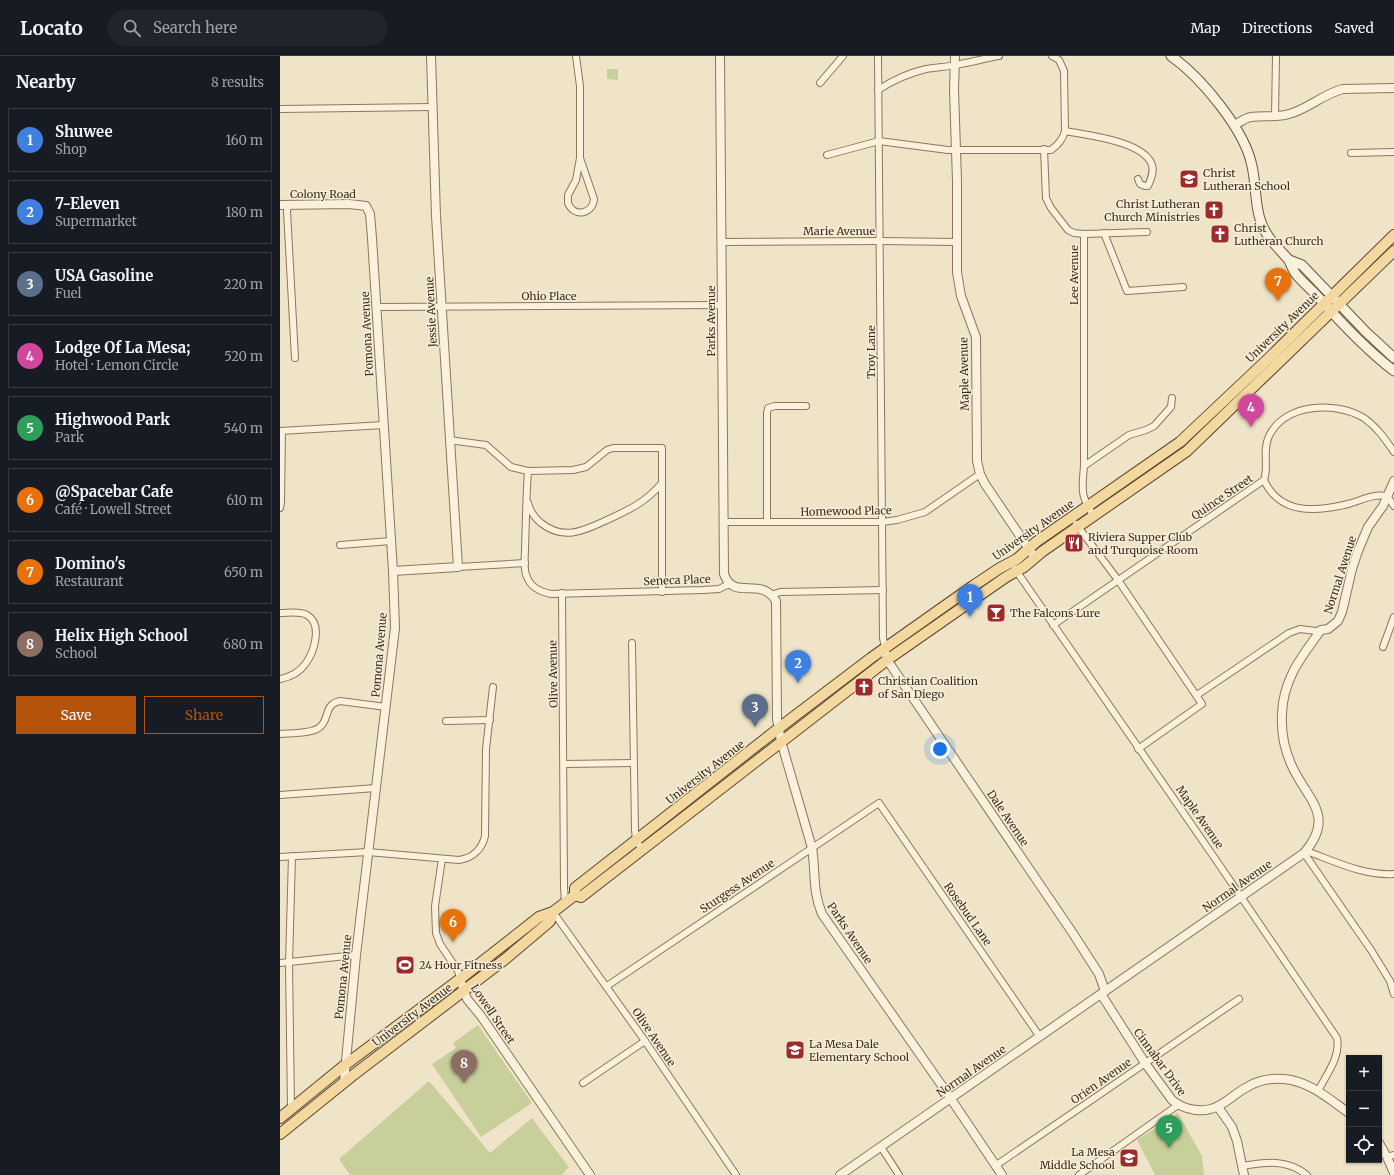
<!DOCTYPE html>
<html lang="en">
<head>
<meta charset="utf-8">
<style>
  :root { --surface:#171b24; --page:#20242c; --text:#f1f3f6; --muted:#9ea1a6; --line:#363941; --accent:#b45309 }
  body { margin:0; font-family:Merriweather,serif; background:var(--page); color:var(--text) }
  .controls { position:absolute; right:12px; bottom:12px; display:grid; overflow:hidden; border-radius:0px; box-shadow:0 1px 3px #0004 }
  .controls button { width:36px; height:36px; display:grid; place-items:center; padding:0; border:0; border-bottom:1px solid var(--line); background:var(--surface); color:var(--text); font:20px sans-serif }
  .you { position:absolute; left:660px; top:693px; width:14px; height:14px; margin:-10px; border:3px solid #fff; border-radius:50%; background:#1a73e8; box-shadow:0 0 0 6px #1a73e833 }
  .badge { display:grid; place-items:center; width:26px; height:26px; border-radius:50%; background:var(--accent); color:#fff; font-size:13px; font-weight:700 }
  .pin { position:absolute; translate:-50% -33px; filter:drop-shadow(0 1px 2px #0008) }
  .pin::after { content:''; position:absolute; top:21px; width:14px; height:12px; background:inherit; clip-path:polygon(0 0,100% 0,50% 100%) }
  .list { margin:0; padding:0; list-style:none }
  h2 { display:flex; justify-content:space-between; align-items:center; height:52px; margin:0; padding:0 16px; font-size:17px }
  h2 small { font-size:13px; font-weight:400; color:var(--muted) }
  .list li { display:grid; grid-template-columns:26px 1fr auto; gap:12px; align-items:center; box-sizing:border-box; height:64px; margin:0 8px 8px; padding:0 8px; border:1px solid var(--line); border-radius:0px }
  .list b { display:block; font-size:15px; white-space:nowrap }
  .list p { margin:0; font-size:13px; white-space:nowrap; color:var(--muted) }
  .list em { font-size:13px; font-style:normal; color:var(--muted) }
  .actions { display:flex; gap:8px; padding:12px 16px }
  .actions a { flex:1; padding:9px 0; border:1px solid var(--accent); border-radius:0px; text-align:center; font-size:14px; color:var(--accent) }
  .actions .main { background:var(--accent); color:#fff }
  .icon { flex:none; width:22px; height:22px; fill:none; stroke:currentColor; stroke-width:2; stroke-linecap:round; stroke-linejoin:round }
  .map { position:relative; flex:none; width:1114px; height:1119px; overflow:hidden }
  header { display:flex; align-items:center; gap:24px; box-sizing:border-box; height:56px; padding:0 20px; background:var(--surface); border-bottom:1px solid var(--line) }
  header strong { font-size:19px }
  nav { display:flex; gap:22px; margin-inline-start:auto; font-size:14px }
  .search { width:280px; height:36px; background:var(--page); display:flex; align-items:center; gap:10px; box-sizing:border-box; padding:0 14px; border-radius:22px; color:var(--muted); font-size:15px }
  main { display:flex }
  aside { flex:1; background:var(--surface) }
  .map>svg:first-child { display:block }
</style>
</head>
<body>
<header>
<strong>Locato</strong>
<div class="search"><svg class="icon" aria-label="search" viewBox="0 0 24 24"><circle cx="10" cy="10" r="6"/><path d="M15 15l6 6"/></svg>Search here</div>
<nav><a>Map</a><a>Directions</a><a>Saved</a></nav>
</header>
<main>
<aside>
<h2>Nearby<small>8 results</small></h2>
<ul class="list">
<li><span class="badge" style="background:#3f7fe0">1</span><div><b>Shuwee</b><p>Shop</p></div><em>160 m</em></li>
<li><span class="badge" style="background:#3f7fe0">2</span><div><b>7-Eleven</b><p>Supermarket</p></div><em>180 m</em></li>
<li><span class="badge" style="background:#5c6f8a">3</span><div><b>USA Gasoline</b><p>Fuel</p></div><em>220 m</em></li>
<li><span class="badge" style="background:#d1479c">4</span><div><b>Lodge Of La Mesa;</b><p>Hotel · Lemon Circle</p></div><em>520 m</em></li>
<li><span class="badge" style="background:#2e9e5b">5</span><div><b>Highwood Park</b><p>Park</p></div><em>540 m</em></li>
<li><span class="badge" style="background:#e8710a">6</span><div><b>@Spacebar Cafe</b><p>Café · Lowell Street</p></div><em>610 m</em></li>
<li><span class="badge" style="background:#e8710a">7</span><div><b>Domino's</b><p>Restaurant</p></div><em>650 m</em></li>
<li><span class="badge" style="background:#8d6e63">8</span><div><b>Helix High School</b><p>School</p></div><em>680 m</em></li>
</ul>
<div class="actions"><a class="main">Save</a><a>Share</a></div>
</aside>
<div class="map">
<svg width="1114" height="1119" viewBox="0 0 1114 1119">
  <rect width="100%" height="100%" fill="#f0e4c8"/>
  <g fill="#c9cf9b">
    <path d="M327,13h11v11l-11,-1z"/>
    <path d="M198,969l54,78 -51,34 -49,-73 24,-16 -3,-5z"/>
    <path d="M149,1025l61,72 42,-35 37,49 -7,8h-212l-11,-16z"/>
    <path d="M898,1057l24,43 2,19h-49l-18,-35z"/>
  </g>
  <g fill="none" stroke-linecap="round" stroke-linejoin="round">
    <defs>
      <g id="minor">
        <path d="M296,0l4,30v72"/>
        <path d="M598,0l5,582 2,10"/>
        <path d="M540,27l23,-27"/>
        <path d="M598,34c15,-10 31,-17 48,-21 11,-2 23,-2 34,-5 13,-2 26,-6 39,-8"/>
        <path d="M0,53l152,-2"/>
        <path d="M995,60l1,-60"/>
        <path d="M785,75c21,4 79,10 87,34 2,7 -1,14 -4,21h-3l-5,-2 -2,-5"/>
        <path d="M764,93l2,49 5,10 17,22 6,3 10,1 63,-2"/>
        <path d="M1071,97l43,-1"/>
        <path d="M547,99l52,-14 69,9h103c7,-5 12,-11 14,-19l-1,-60 -5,-11 -7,-4"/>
        <path d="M300,102l14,41c-1,15 -20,19 -26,4v-8l8,-15z"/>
        <path d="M8,149l-1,6 8,147"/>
        <path d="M824,177l23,58 56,-4"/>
        <path d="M804,178v232c-2,23 -4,30 10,50"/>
        <path d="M442,186l158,-1 77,1"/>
        <path d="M97,251l344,-2"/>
        <path d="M0,375l104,-6"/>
        <path d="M169,384l37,5 25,22 17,4 45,-1 13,-3 21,-17 6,-2h49v144"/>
        <path d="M1114,396c-9,-13 -17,-25 -30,-34 -28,-17 -79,-15 -95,18 -7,15 0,30 -5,44 16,35 52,32 84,24 15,-4 23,-10 39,-8l7,10"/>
        <path d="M804,410l45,-31 17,-5 8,-4 17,-19 1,-9"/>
        <path d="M248,415c-2,26 -2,52 -3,78 0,8 -2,21 2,28 4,11 14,15 24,17l152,-4 16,-1 10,-5"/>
        <path d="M248,447c2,9 6,14 13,20 23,18 42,8 66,-3 22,-10 39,-18 55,-37"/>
        <path d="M0,452l1,-5 1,-72"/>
        <path d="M444,466h158l15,-2 28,-8 55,-38"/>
        <path d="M487,466v-109l1,-5 7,-2h31"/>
        <path d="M796,468l42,56 84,124 -64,45"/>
        <path d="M60,489l51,-4"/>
        <path d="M178,511l67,-4"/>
        <path d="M735,513l201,291 121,178c4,19 -11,37 -19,53"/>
        <path d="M282,537l2,294 1,15"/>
        <path d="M492,539l8,-3 103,-2"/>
        <path d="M0,557c9,0 20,-2 27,2 16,9 7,37 -1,48 -6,9 -16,14 -26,16"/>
        <path d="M773,569l211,-145"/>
        <path d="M352,587l3,187 1,10 6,10"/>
        <path d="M1103,591l11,-30"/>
        <path d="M917,639l92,-62 11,-4 16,2 5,-1"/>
        <path d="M166,665l44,-1"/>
        <path d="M0,678c11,-1 32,0 40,-7 10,-8 3,-22 20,-26l46,6"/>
        <path d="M284,708l69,-1"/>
        <path d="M0,739l96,-7"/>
        <path d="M1026,795c28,10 58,25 88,23"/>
        <path d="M1024,797l67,97 19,31 4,13"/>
        <path d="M0,801l88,-5 91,8c14,-2 23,-11 26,-24l1,-87 7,-62"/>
        <path d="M162,803l-7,47 1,27 4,11 18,27 2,8"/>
        <path d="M273,856l92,129 91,134"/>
        <path d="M0,907l76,-8"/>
        <path d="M327,930l272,-183 161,234"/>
        <path d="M303,1027l62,-42"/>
        <path d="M11,1052l-2,-145 3,-107"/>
        <path d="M601,1091l18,28"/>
        <path d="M1107,1101l7,-2"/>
        <path d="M715,1110l244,-167"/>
        <path d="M963,1110c23,-4 44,-7 64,9"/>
        <path d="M799,1119l99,-70"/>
      </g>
      <g id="tertiary">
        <path d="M440,0l4,518c10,28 36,1 52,27l1,118 4,22 31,107c4,24 0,42 10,66l125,179 55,82"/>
        <path d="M675,0l-1,34 3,91v91l4,24 15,41 1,124 3,13 5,10 50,74"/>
        <path d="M955,69c5,-3 10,-7 16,-8 13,-2 26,1 38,-3 19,-5 34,-20 54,-25l51,-1"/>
        <path d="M0,149l69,-1 17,2 4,8 2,24 21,333 2,57 -39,327 -12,127"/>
        <path d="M113,515l65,-4 -22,-351 -5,-160"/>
        <path d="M606,598l1,6 5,7 180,265 27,42 6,17"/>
        <path d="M180,923l7,20 14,17 109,159"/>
        <path d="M821,938l44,69 27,37c12,10 32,14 46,6 11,-5 20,-15 31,-20 10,-6 23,-8 35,-7 25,2 45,20 65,34"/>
        <path d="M938,1051l14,20 5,14 7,34"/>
        <path d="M1099,1087l8,14 7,16"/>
        <path d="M560,1119l464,-322c33,-38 2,-54 -13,-89 -7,-16 -10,-33 -9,-50 1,-35 20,-58 39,-84l7,-1 10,-8 4,-9 10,-43 6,-18 10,-24 15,-21 11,-25"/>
      </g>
      <g id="secondary">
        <path d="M891,0c30,21 74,74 81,110 5,22 2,45 13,65 6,11 15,19 23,28 3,4 4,10 7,14 7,9 17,17 25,26 23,26 47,51 74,72"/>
        <path d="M1009,204l13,5 64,67 28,26"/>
      </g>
      <g id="primary">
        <path d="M295,839l6,2 306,-237 119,-83 18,-10 19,-16 144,-100 207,-200"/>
        <path d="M0,1062l65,-53 115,-86 79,-62 14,-5 22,-17v-7l204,-160 92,-70 102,-72 27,-18 17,-9 19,-17 144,-100 88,-83 126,-124"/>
        <path d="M0,1078l72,-58 152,-116 44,-37 2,-2 3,-9"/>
      </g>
    </defs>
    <use href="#minor" stroke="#8d765c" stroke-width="8"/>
    <use href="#tertiary" stroke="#8d765c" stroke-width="10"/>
    <use href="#secondary" stroke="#6f573f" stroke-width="11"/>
    <use href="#primary" stroke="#5b4430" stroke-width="12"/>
    <use href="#minor" stroke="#faf1dc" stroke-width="6"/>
    <use href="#tertiary" stroke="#faf1dc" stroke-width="8"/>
    <use href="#secondary" stroke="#faf1dc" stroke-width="9"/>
    <use href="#primary" stroke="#f3d9a0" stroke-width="10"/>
  </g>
  <defs>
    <symbol id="school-square" viewBox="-11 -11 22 22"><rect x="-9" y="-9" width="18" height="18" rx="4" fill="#9e2a2b" stroke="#f7eed8"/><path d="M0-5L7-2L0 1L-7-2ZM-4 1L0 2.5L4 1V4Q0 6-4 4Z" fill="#fff"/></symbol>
    <symbol id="church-square" viewBox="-11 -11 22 22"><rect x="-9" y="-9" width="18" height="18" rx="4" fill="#9e2a2b" stroke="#f7eed8"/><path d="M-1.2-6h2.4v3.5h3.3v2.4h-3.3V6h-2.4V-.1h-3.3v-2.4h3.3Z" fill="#fff"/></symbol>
    <symbol id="restaurant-square" viewBox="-11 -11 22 22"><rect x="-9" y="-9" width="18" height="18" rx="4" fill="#9e2a2b" stroke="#f7eed8"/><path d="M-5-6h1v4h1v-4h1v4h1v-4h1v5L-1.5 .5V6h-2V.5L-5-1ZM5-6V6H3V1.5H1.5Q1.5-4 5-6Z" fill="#fff"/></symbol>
    <symbol id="bar-square" viewBox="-11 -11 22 22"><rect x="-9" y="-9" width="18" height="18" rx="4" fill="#9e2a2b" stroke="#f7eed8"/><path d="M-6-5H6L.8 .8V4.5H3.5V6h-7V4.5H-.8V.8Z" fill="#fff"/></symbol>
    <symbol id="stadium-square" viewBox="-11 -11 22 22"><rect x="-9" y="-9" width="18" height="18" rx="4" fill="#9e2a2b" stroke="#f7eed8"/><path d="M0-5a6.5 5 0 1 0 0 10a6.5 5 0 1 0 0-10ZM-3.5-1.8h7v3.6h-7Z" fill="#fff"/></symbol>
  </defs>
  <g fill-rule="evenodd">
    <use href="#school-square" x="898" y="112" width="22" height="22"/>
    <use href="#church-square" x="923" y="143" width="22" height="22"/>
    <use href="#church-square" x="929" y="167" width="22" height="22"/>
    <use href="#restaurant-square" x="783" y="476" width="22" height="22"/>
    <use href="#bar-square" x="705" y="546" width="22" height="22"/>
    <use href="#church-square" x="573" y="620" width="22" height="22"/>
    <use href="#stadium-square" x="114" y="898" width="22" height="22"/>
    <use href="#school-square" x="504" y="983" width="22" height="22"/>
    <use href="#school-square" x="838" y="1091" width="22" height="22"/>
  </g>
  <g text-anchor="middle" stroke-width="3" stroke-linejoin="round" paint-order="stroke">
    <g font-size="11" fill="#3d2e20" stroke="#f7eed8" text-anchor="start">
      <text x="923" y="121">Christ<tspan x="923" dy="13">Lutheran School</tspan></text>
      <text x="920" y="152" text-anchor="end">Christ Lutheran<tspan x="920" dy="13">Church Ministries</tspan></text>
      <text x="954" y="176">Christ<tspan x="954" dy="13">Lutheran Church</tspan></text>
      <text x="808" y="485">Riviera Supper Club<tspan x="808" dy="13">and Turquoise Room</tspan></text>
      <text x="730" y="561">The Falcons Lure</text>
      <text x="598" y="629">Christian Coalition<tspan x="598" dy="13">of San Diego</tspan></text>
      <text x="139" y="913">24 Hour Fitness</text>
      <text x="529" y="992">La Mesa Dale<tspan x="529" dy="13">Elementary School</tspan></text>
      <text x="835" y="1100" text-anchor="end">La Mesa<tspan x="835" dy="13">Middle School</tspan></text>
    </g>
    <g font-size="11" fill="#3d2e20" stroke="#f7eed8">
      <text x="43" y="142">Colony Road</text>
      <text x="559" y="179">Marie Avenue</text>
      <text transform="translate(794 219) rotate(-90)" y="4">Lee Avenue</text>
      <text x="269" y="244">Ohio Place</text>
      <text transform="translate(151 256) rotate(-93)" y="4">Jessie Avenue</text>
      <text transform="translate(431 265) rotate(-90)" y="4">Parks Avenue</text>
      <text transform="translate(1002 271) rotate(-44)" y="4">University Avenue</text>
      <text transform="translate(87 278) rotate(-93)" y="4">Pomona Avenue</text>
      <text transform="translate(591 296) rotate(-90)" y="4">Troy Lane</text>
      <text transform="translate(684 318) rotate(-91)" y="4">Maple Avenue</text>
      <text transform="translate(942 441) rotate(-34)" y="4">Quince Street</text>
      <text transform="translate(566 455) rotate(-1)" y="4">Homewood Place</text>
      <text transform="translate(753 474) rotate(-35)" y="4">University Avenue</text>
      <text transform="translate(1060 519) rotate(-72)" y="4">Normal Avenue</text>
      <text transform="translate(397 524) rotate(-2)" y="4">Seneca Place</text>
      <text transform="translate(99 599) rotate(-85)" y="4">Pomona Avenue</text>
      <text transform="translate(273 618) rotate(-91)" y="4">Olive Avenue</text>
      <text transform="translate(425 716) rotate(-38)" y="4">University Avenue</text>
      <text transform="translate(920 761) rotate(55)" y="4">Maple Avenue</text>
      <text transform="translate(728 762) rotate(56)" y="4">Dale Avenue</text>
      <text transform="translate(457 830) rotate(-34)" y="4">Sturgess Avenue</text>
      <text transform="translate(957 830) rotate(-35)" y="4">Normal Avenue</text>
      <text transform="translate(688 858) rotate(55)" y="4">Rosebud Lane</text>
      <text transform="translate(570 877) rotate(56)" y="4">Parks Avenue</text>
      <text transform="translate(63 921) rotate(-84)" y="4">Pomona Avenue</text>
      <text transform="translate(213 958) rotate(56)" y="4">Lowell Street</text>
      <text transform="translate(132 959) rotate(-37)" y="4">University Avenue</text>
      <text transform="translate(374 981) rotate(56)" y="4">Olive Avenue</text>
      <text transform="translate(880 1006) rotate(54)" y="4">Cinnabar Drive</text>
      <text transform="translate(691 1015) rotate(-35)" y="4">Normal Avenue</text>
      <text transform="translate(821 1025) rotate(-35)" y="4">Orien Avenue</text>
    </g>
  </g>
</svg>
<div class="controls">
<button>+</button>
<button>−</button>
<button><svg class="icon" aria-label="locate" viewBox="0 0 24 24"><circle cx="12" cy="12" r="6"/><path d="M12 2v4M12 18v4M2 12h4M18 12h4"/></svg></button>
</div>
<div class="you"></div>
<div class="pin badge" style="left:690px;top:561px;background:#3f7fe0">1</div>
<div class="pin badge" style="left:518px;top:627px;background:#3f7fe0">2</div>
<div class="pin badge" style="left:475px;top:671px;background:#5c6f8a">3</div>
<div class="pin badge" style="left:971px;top:371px;background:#d1479c">4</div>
<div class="pin badge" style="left:889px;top:1092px;background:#2e9e5b">5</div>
<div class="pin badge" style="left:173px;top:886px;background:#e8710a">6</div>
<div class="pin badge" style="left:998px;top:245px;background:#e8710a">7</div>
<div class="pin badge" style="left:184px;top:1027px;background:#8d6e63">8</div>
</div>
</main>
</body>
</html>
